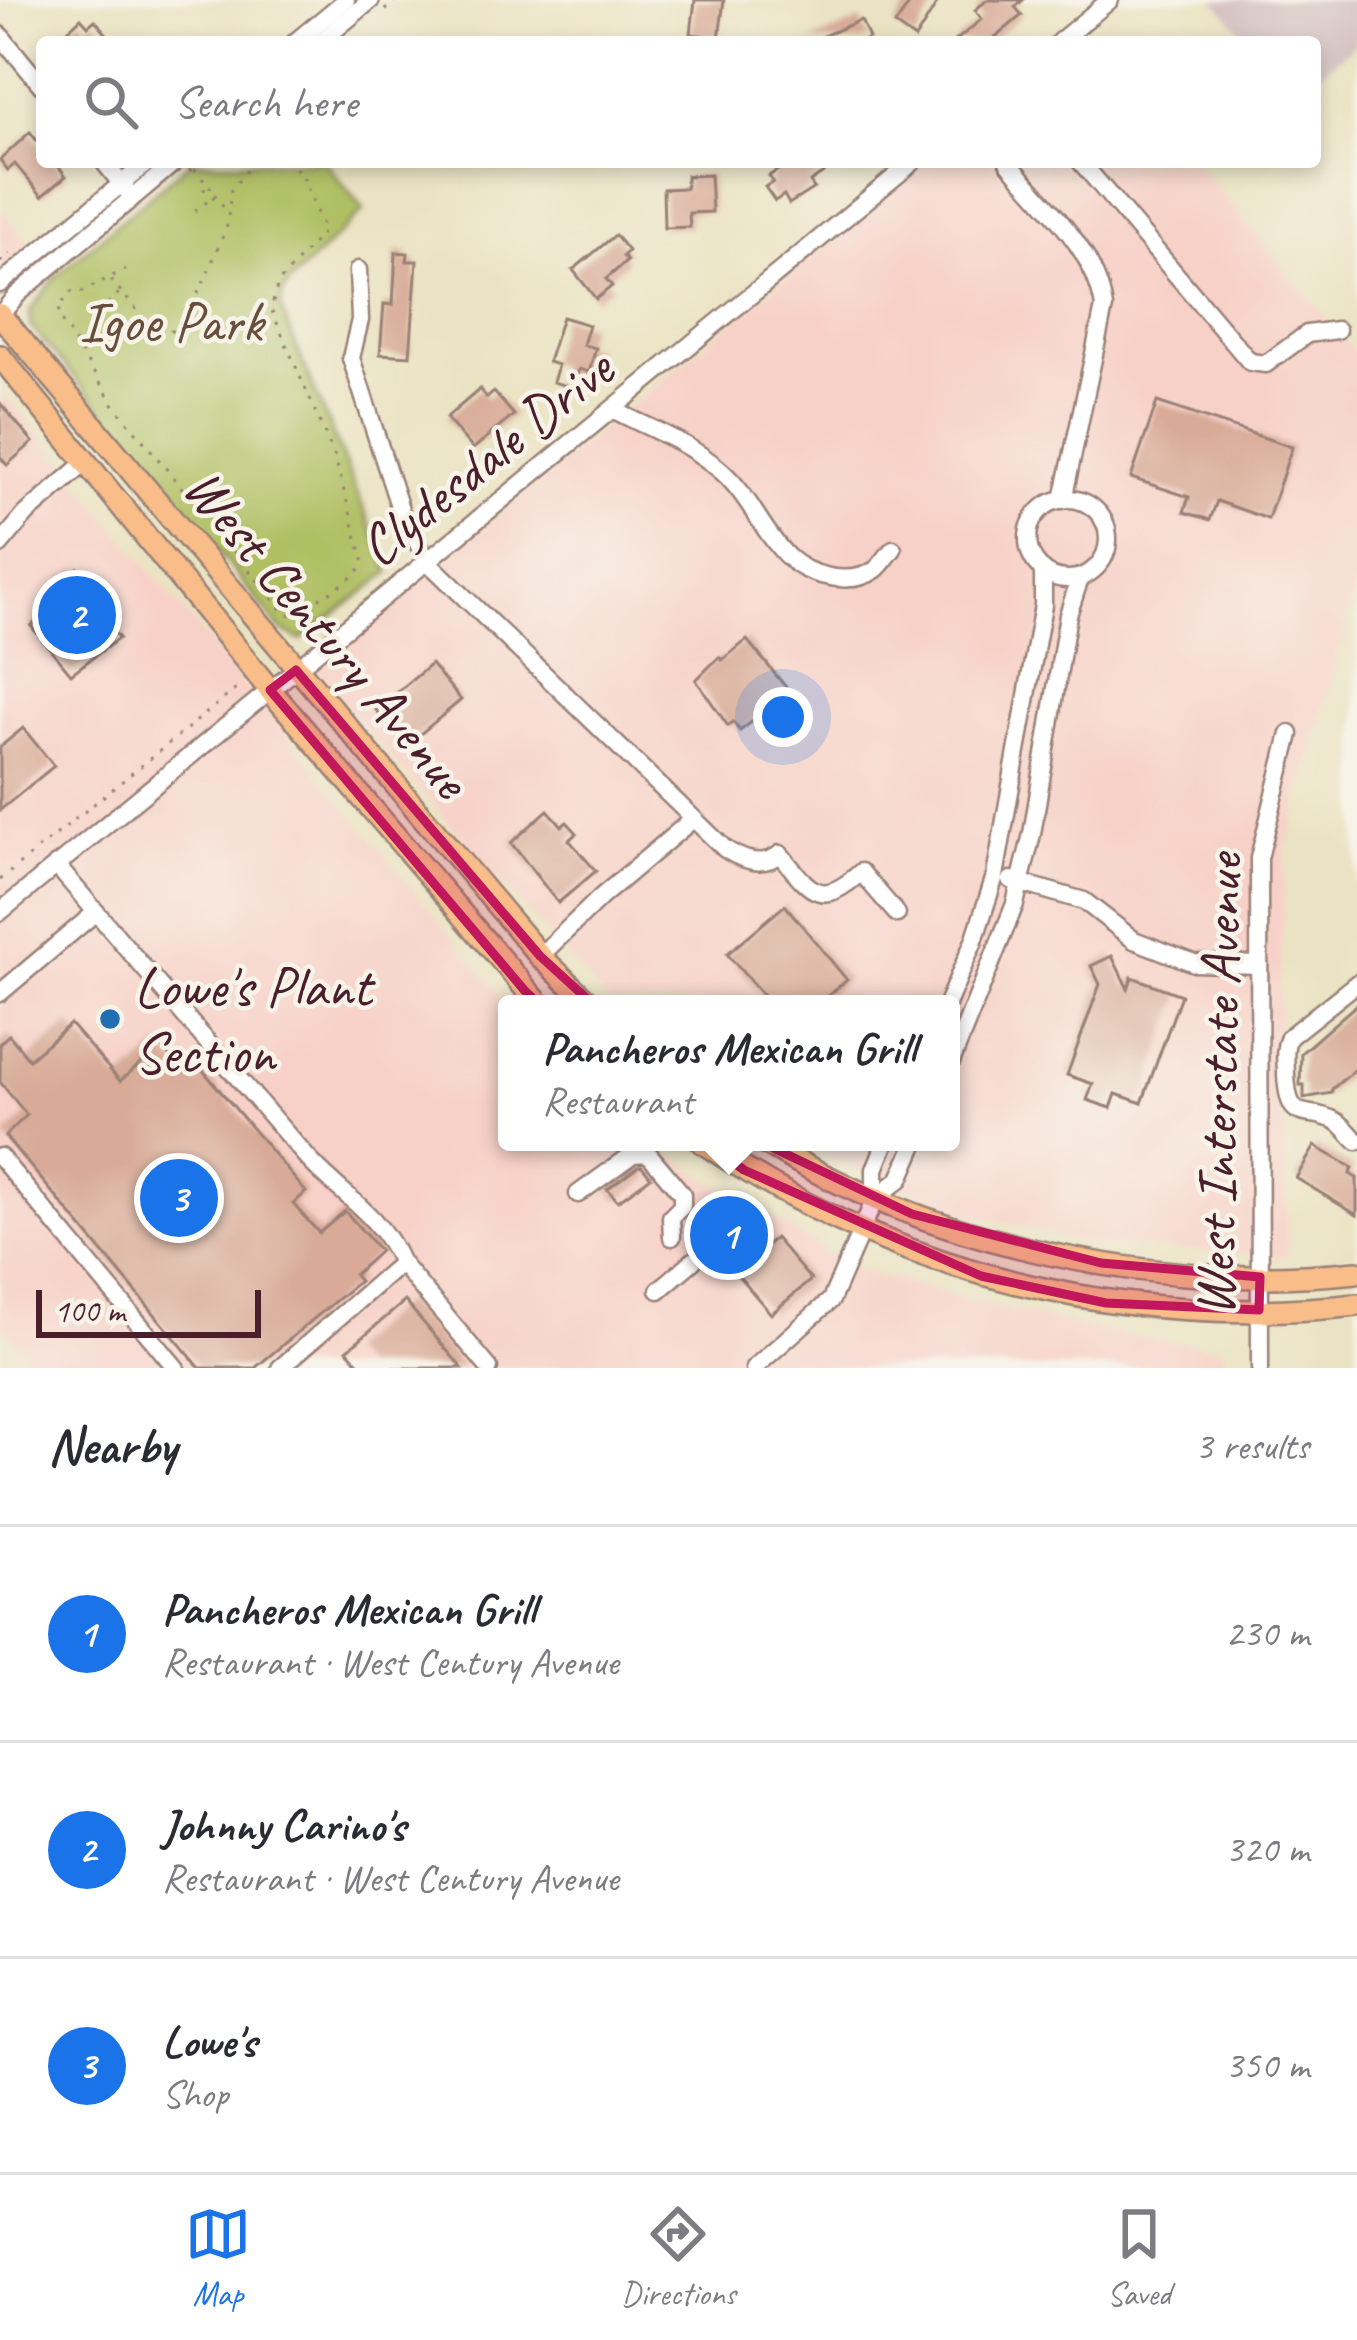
<!DOCTYPE html>
<html lang="en">
<head>
<meta charset="utf-8">
<style>
  :root { --surface:#fff; --page:#f7f7f7; --text:#2b2b33; --muted:#7c7c81; --line:#e1e1e2; --accent:#1a73e8 }
  body { margin:0; font-family:Caveat,sans-serif; background:var(--page); color:var(--text) }
  .scale { position:absolute; left:36px; bottom:30px; width:225px; box-sizing:border-box; padding-left:12px; border:6px solid #4a1f2b; border-top:0; font-size:33px; line-height:42px; white-space:nowrap; color:#4a1f2b; -webkit-text-stroke:9px #f7f3e8; paint-order:stroke }
  .you { position:absolute; left:783px; top:717px; width:42px; height:42px; margin:-30px; border:9px solid #fff; border-radius:50%; background:#1a73e8; box-shadow:0 0 0 18px #1a73e833 }
  .badge { display:grid; place-items:center; width:78px; height:78px; border-radius:50%; background:var(--accent); color:#fff; font-size:39px; font-weight:700 }
  .pin { position:absolute; translate:-50% -50%; border:6px solid #fff; box-shadow:0 3px 12px #0006 }
  .popup { position:absolute; left:498px; top:995px; width:462px; height:156px; box-sizing:border-box; display:grid; place-content:center; border-radius:12px; background:var(--surface); filter:drop-shadow(0 3px 9px #0005); font-size:39px; white-space:nowrap; color:var(--muted) }
  .popup b { font-size:45px; color:var(--text) }
  .popup::after { content:''; position:absolute; left:50%; top:100%; margin-left:-24px; border:24px solid transparent; border-top-color:var(--surface) }
  .list { margin:0; padding:0; list-style:none }
  h2 { display:flex; justify-content:space-between; align-items:center; height:156px; margin:0; padding:0 48px; font-size:51px }
  h2 small { font-size:39px; font-weight:400; color:var(--muted) }
  .list li { display:grid; grid-template-columns:78px 1fr auto; gap:36px; align-items:center; box-sizing:border-box; height:216px; padding:0 48px; border-top:3px solid var(--line) }
  .list b { display:block; font-size:45px; white-space:nowrap }
  .list p { margin:0; font-size:39px; white-space:nowrap; color:var(--muted) }
  .list em { font-size:39px; font-style:normal; color:var(--muted) }
  .icon { flex:none; width:66px; height:66px; fill:none; stroke:currentColor; stroke-width:2; stroke-linecap:round; stroke-linejoin:round }
  .map { position:relative; flex:none; width:1357px; height:1368px; overflow:hidden }
  .search { position:absolute; background:var(--surface); box-shadow:0 6px 18px #0003; left:36px; right:36px; top:36px; height:132px; display:flex; align-items:center; gap:30px; box-sizing:border-box; padding:0 42px; border-radius:12px; color:var(--muted); font-size:45px }
  .sheet { height:804px; background:var(--surface) }
  nav { display:flex; justify-content:space-around; align-items:center; box-sizing:border-box; height:168px; border-top:3px solid var(--line); background:var(--surface); font-size:33px; color:var(--muted) }
  nav a { display:grid; justify-items:center; gap:6px }
  nav .on { color:var(--accent) }
  .map>svg:first-child { display:block }
</style>
</head>
<body>
<div class="map">
<svg width="1357" height="1368" viewBox="0 0 1357 1368">
  <rect width="100%" height="100%" fill="#f7f3e8"/>
  <filter id="ink" filterUnits="userSpaceOnUse"><feTurbulence type="fractalNoise" baseFrequency=".00833" numOctaves="2"/><feDisplacementMap in="SourceGraphic" scale="24" xChannelSelector="R" yChannelSelector="G"/><feConvolveMatrix kernelMatrix="1 2 1 2 8 2 1 2 1" color-interpolation-filters="sRGB"/></filter>
  <filter id="wash" filterUnits="userSpaceOnUse"><feTurbulence type="fractalNoise" baseFrequency=".004" numOctaves="4" result="noise"/><feDisplacementMap in="SourceGraphic" scale="48" xChannelSelector="R" yChannelSelector="G"/><feGaussianBlur stdDeviation="2.7" result="paint"/><feColorMatrix in="noise" values="0 0 0 0 0 0 0 0 0 0 0 0 0 0 0 0 0 1.4 0 .05"/><feComposite in="paint" operator="in"/></filter>
  <g filter="url(#wash)">
    <rect width="100%" height="100%" fill="#eae3c3"/>
    <g fill="#f7d1c8">
      <path d="M927,162h267l163,193v223l-71,272 -8,169 10,238 -201,-14 -117,-29 -135,-55 -31,-17h147v-138h-341l-299,-336z"/>
      <path d="M0,208l34,42 -34,27z"/>
      <path d="M0,397l14,7 493,600v138h147l65,45 138,83 137,37 131,29 98,12 3,20h-1188l-38,-46z"/>
    </g>
    <path fill="#d2bfc0" d="M1215,0h142v42l-42,35v-35h-65z"/>
    <path fill="#afbf62" stroke="#7c6f46" stroke-width="3" d="M190,162h135l39,48 -73,71 -9,13 -1,16 109,262 -89,68 -21,-11 -132,-166 -118,-137v-15l27,-36z"/>
    <g id="blocks">
      <g fill="#d8aa97">
        <path d="M695,0h29l-5,38 -28,-4z"/>
        <path d="M912,0h27l-24,39 -20,-14z"/>
        <path d="M987,0h36l-8,7 7,8 -32,27h-36l28,-23 -7,-9z"/>
        <path d="M81,18l7,8 7,-6 18,22h-35l-10,-12z"/>
        <path d="M861,20l8,18 -9,4h-51z"/>
        <path d="M30,132l12,15v15h13l11,14 -24,20 -27,-32 -7,6 -8,-10z"/>
        <path d="M790,162h50l-30,20 4,6 -25,16 -5,-9 -9,6 -10,-14 8,-5 -4,-6z"/>
        <path d="M710,175l2,37 -23,1 1,14 -26,1 -1,-39 23,-1v-12z"/>
        <path d="M615,235l13,16 -5,5 4,5 -21,18 6,7 -16,13 -23,-29z"/>
        <path d="M396,252l12,1 -1,8h10l-7,95 -30,-2 4,-50 9,1z"/>
        <path d="M562,317l27,8 -6,20 13,3 -7,24 -10,-3 -6,19 -20,-6 5,-17 -10,-3z"/>
        <path d="M480,389l7,9 7,-6 20,23 -41,34 -27,-31z"/>
        <path d="M1157,402l135,45 -24,72 -51,-18 -7,19 -26,-8 5,-15 -58,-19z"/>
        <path d="M0,403l33,39 -26,23 -7,-8z"/>
        <path d="M78,568l21,25 -4,4 20,24 -6,5 10,12 -48,36 -40,-48 21,-17 -5,-6 6,-6 -2,-3z"/>
        <path d="M747,640l42,51 -32,33 -3,-4 -14,11 -7,-9 -5,4 -32,-46 23,-23 3,3z"/>
        <path d="M431,664l30,36 -55,46 -30,-36z"/>
        <path d="M23,728l31,38 -54,44v-63z"/>
        <path d="M548,810l14,16 5,-4 10,11 -8,7 27,31 -38,32 -47,-60z"/>
        <path d="M785,905l62,75 -22,18 6,6h-61l-43,-50z"/>
        <path d="M1112,956l16,33 4,-12 49,18 -39,108 -26,-9 -5,14 -24,-8 6,-16 -26,-9 33,-91 -9,-18z"/>
        <path d="M1357,1004v64l-25,21v4l-28,5v-13h-4l1,-32z"/>
        <path d="M70,1024l50,57 41,-35 22,26 12,-11 111,131 -13,12 26,29 26,-22 35,40 -26,24 5,6 -104,87h-55l-195,-232 22,-21 -27,-33v-39l9,-8 20,24z"/>
        <path d="M1315,1146l38,22 -3,6 7,4v37l-61,-37z"/>
        <path d="M638,1166h4l9,11 -33,24 -11,-12z"/>
        <path d="M735,1213l29,34 11,-9 36,42 -40,34 -65,-76z"/>
        <path d="M405,1301l40,47 17,20h-99l-16,-18z"/>
      </g>
    </g>
  </g>
  <g filter="url(#ink)">
    <use href="#blocks" fill-opacity="0" stroke="#9a8177" stroke-width="3"/>
    <g fill="none" stroke-linecap="round" stroke-linejoin="round">
      <defs>
        <g id="minor">
          <path d="M0,35l42,51"/>
          <path d="M295,42l51,-42"/>
          <path d="M320,42l51,-42"/>
          <path d="M1059,42l51,-42"/>
          <path d="M104,162l24,30"/>
          <path d="M1008,162c37,44 87,87 96,145l-41,193"/>
          <path d="M1081,162l169,200 16,2 41,-30 30,-4"/>
          <path d="M358,270l2,50 -9,38 50,154 27,50 297,287c17,11 37,19 55,5 30,36 39,56 81,18l36,42"/>
          <path d="M0,284l148,-122"/>
          <path d="M0,315l18,-21 157,-132"/>
          <path d="M614,410c36,19 74,32 105,59 30,25 43,63 69,88 20,19 62,30 87,13 6,-4 13,-15 18,-21"/>
          <circle cx="1068" cy="539" r="40"/>
          <path d="M0,545l26,-31 58,-50"/>
          <path d="M56,865c83,97 165,194 248,289 35,41 73,55 97,109l88,105"/>
          <path d="M1011,880l73,21 50,39 60,23 65,2"/>
          <path d="M0,912l913,-750"/>
          <path d="M540,956l61,-59 92,-78"/>
          <path d="M1357,983l-68,54c-6,13 -3,24 -3,38 3,53 19,30 50,46 8,4 14,14 21,20"/>
          <path d="M0,993l96,-81"/>
          <path d="M947,1004l27,-63 21,-65 48,-271v-35"/>
          <path d="M951,1062l64,-158 17,-70 36,-219 12,-37"/>
          <path d="M0,1157l176,211"/>
          <path d="M578,1194l55,-40 15,-1 34,41v12l-11,11 1,20"/>
          <path d="M875,1199l25,-20 16,-37"/>
          <path d="M659,1290l34,-29"/>
          <path d="M280,1368l121,-105"/>
          <path d="M754,1368l77,-68 44,-101v-30l11,-27"/>
          <path d="M1260,1368l-1,-510 31,-124"/>
        </g>
        <g id="major">
          <path d="M0,315l540,641 50,48"/>
          <path d="M0,356l270,334 269,314"/>
          <path d="M702,1142c195,132 421,188 655,163"/>
          <path d="M763,1142c173,104 393,151 594,130"/>
        </g>
      </defs>
      <use href="#minor" stroke="#9a8177" stroke-width="21"/>
      <use href="#major" stroke="#9a8177" stroke-width="26"/>
      <g stroke="#9a8177" stroke-width="3" stroke-dasharray="3 9" stroke-linecap="butt">
        <path d="M385,10l12,-10"/>
        <path d="M273,42l8,-7"/>
        <path d="M194,169l12,14 -2,6 22,20"/>
        <path d="M189,171l11,-9"/>
        <path d="M195,211l22,-17 -10,-10"/>
        <path d="M0,262l10,-8"/>
        <path d="M126,269l-44,23 -9,-2 -15,18 4,14 52,83 171,209 10,1c21,-19 54,-28 69,-52l-30,-108 -63,-146 7,-26 46,-52 -20,-52 -13,-17"/>
        <path d="M111,280l43,50 11,5 14,-9 23,-40 25,-60 4,-36 22,-28"/>
        <path d="M108,304l11,-11"/>
        <path d="M0,880l241,-195"/>
      </g>
      <use href="#minor" stroke="#fff" stroke-width="16"/>
      <use href="#major" stroke="#f8bd89" stroke-width="21"/>
    </g>
  </g>
  <path fill="#c2185b" fill-opacity="0.2" stroke="#c2185b" stroke-width="9" stroke-linejoin="round" d="M296,670l244,286 155,141 72,48 145,69 189,49 159,14 -1,33 -153,-7 -125,-27 -237,-106 -124,-90 -95,-89 -255,-301z"/>
  <circle fill="#1f6fb2" stroke="#f7f3e8" stroke-width="4.5" cx="110" cy="1019" r="12"/>
  <g text-anchor="middle" stroke-width="9" stroke-linejoin="round" paint-order="stroke">
    <g font-size="57" fill="#684f3c" stroke="#f7f3e8">
      <text x="171" y="341">Igoe Park</text>
    </g>
    <g font-size="57" fill="#4a1f2b" stroke="#f7f3e8">
      <text transform="translate(485 457) rotate(-39)" y="20">Clydesdale Drive</text>
      <text transform="translate(328 632) rotate(50)" y="20">West Century Avenue</text>
      <text transform="translate(1217 1085) rotate(-89)" y="20">West Interstate Avenue</text>
    </g>
    <g font-size="57" fill="#4a1f2b" stroke="#f7f3e8" text-anchor="start">
      <text x="134" y="1006">Lowe's Plant<tspan x="134" dy="66">Section</tspan></text>
    </g>
  </g>
</svg>
<div class="scale">100 m</div>
<div class="you"></div>
<div class="pin badge" style="left:729px;top:1235px">1</div>
<div class="popup"><b>Pancheros Mexican Grill</b>Restaurant</div>
<div class="pin badge" style="left:77px;top:615px">2</div>
<div class="pin badge" style="left:179px;top:1198px">3</div>
<div class="search"><svg class="icon" aria-label="search" viewBox="0 0 24 24"><circle cx="10" cy="10" r="6"/><path d="M15 15l6 6"/></svg>Search here</div>
</div>
<section class="sheet">
<h2>Nearby<small>3 results</small></h2>
<ul class="list">
<li><span class="badge">1</span><div><b>Pancheros Mexican Grill</b><p>Restaurant · West Century Avenue</p></div><em>230 m</em></li>
<li><span class="badge">2</span><div><b>Johnny Carino's</b><p>Restaurant · West Century Avenue</p></div><em>320 m</em></li>
<li><span class="badge">3</span><div><b>Lowe's</b><p>Shop</p></div><em>350 m</em></li>
</ul>
</section>
<nav>
<a class="on"><svg class="icon" aria-label="map" viewBox="0 0 24 24"><path d="M3 6l6-2 6 2 6-2v14l-6 2-6-2-6 2zM9 4v14M15 6v14"/></svg>Map</a>
<a><svg class="icon" aria-label="directions" viewBox="0 0 24 24"><path d="M12 3l9 9-9 9-9-9zM9 14v-3h6M13 9l2 2-2 2"/></svg>Directions</a>
<a><svg class="icon" aria-label="saved" viewBox="0 0 24 24"><path d="M7 4h10v16l-5-4-5 4z"/></svg>Saved</a>
</nav>
</body>
</html>
